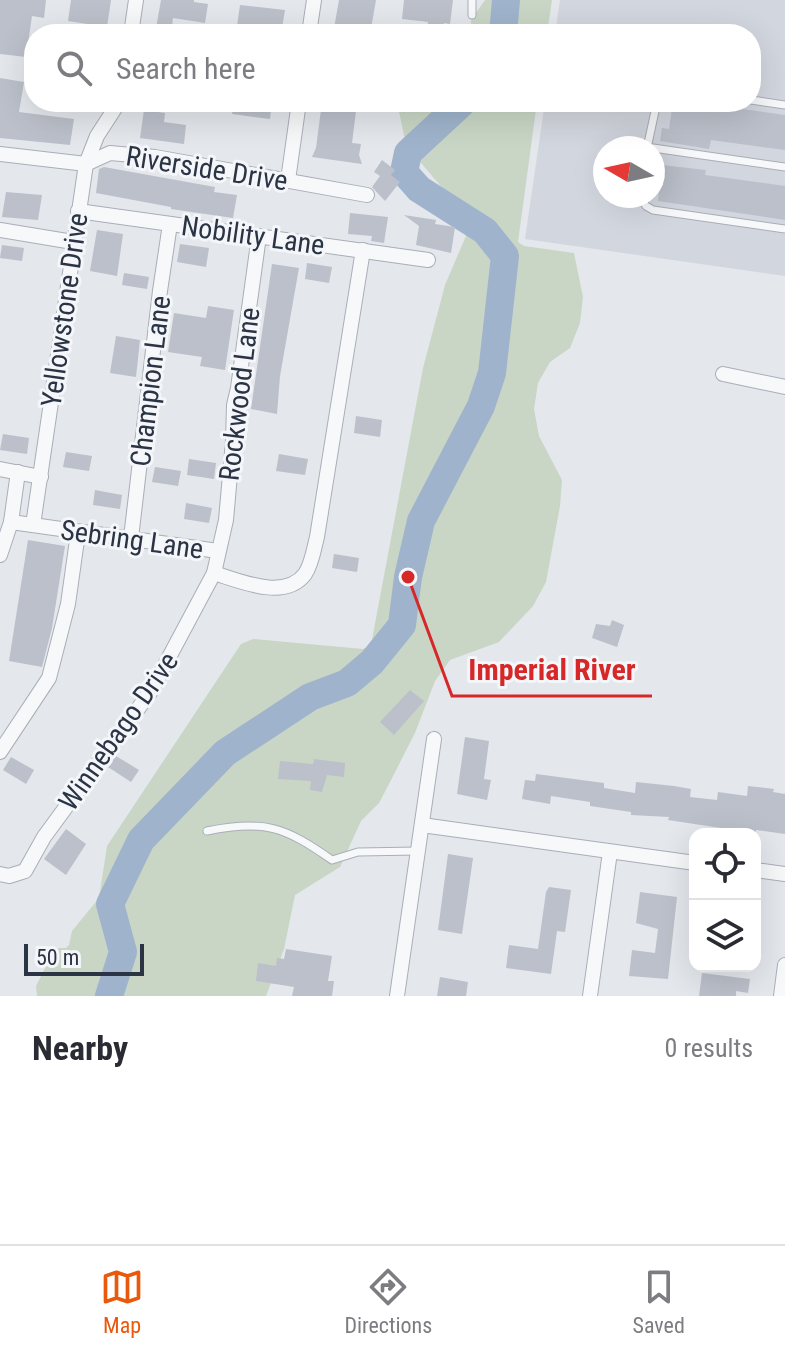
<!DOCTYPE html>
<html lang="en">
<head>
<meta charset="utf-8">
<style>
  :root { --surface:#fff; --page:#f2f2f3; --text:#2b2b33; --muted:#7c7c81; --line:#e1e1e2; --accent:#ea580c }
  body { margin:0; font-family:"Roboto Condensed",sans-serif; background:var(--page); color:var(--text) }
  .controls { position:absolute; right:24px; bottom:24px; display:grid; overflow:hidden; border-radius:16px; box-shadow:0 8px 32px #0002 }
  .controls button { width:72px; height:72px; display:grid; place-items:center; padding:0; border:0; border-bottom:2px solid var(--line); background:var(--surface); color:var(--text); font:40px sans-serif }
  .compass { position:absolute; left:593px; top:136px; width:72px; height:72px; border-radius:50%; background:var(--surface); box-shadow:0 8px 32px #0002; rotate:279deg }
  .scale { position:absolute; left:24px; bottom:20px; width:120px; box-sizing:border-box; padding-left:8px; border:4px solid #2b3445; border-top:0; font-size:22px; line-height:28px; white-space:nowrap; color:#2b3445; -webkit-text-stroke:6px #f4f6f9; paint-order:stroke }
  .list { margin:0; padding:0; list-style:none }
  h2 { display:flex; justify-content:space-between; align-items:center; height:104px; margin:0; padding:0 32px; font-size:34px }
  h2 small { font-size:26px; font-weight:400; color:var(--muted) }
  .icon { flex:none; width:44px; height:44px; fill:none; stroke:currentColor; stroke-width:2; stroke-linecap:round; stroke-linejoin:round }
  .map { position:relative; flex:none; width:785px; height:996px; overflow:hidden }
  .search { position:absolute; background:var(--surface); box-shadow:0 8px 32px #0002; left:24px; right:24px; top:24px; height:88px; display:flex; align-items:center; gap:20px; box-sizing:border-box; padding:0 28px; border-radius:32px; color:var(--muted); font-size:30px }
  .sheet { height:248px; background:var(--surface) }
  nav { display:flex; justify-content:space-around; align-items:center; box-sizing:border-box; height:112px; border-top:2px solid var(--line); background:var(--surface); font-size:22px; color:var(--muted) }
  nav a { display:grid; justify-items:center; gap:4px }
  nav .on { color:var(--accent) }
  .map>svg:first-child { display:block }
</style>
</head>
<body>
<div class="map">
<svg width="785" height="996" viewBox="0 0 785 996">
  <rect width="100%" height="100%" fill="#e4e7ec"/>
  <path fill="#d2d6de" fill-rule="evenodd" d="M560,0h225v276l-260,-37 20,-137h206v-68h-196zM605,148h48v48h-48z"/>
  <g fill="#c9d6c5">
    <path d="M485,0h67l-5,34h-76v-14z"/>
    <path d="M397,102h140l-19,140 6,4 50,7 9,44 -3,26 -10,25 -20,14 -12,21 -4,26 5,27 23,44 -2,26 -14,76 -13,24 -34,36 -49,18 -15,21 -20,52 -25,49 -11,21 -18,18 -21,46 -45,28 -11,54 -18,47h-229l-1,-10 19,-38h11l3,-3 3,-14 27,-33 8,-52 134,-202 12,-5 110,10 8,-4 52,-277 22,-83 24,-56 -20,-33 -43,-51z"/>
  </g>
  <g fill="none" stroke-linecap="round" stroke-linejoin="round">
    <g stroke="#9fb4cc" stroke-width="28">
      <path d="M503,34l3,-34"/>
      <path d="M109,996l14,-44 -13,-48 31,-64 84,-87 85,-56 37,-14 25,-21 30,-37 6,-48 13,-56 60,-115 11,-33 13,-117 -20,-25 -66,-42 -15,-17 4,-19 55,-51"/>
    </g>
  </g>
  <g fill="#bbc0ca">
    <path d="M0,0h46l-2,18 -12,-2 -6,41 -26,-3z"/>
    <path d="M71,0h40l-4,27 -39,-6z"/>
    <path d="M161,0h33v2l14,2 -3,19 -32,-5 -2,16h-16z"/>
    <path d="M339,0h37l-6,34h-37z"/>
    <path d="M404,0h49l-3,24 -6,-1 -1,9 -16,-2 1,-8 -26,-3z"/>
    <path d="M240,5l45,5 -4,24 -42,-1 -2,-7z"/>
    <path d="M0,78l24,4 -5,30 55,7 -4,26 -70,-7z"/>
    <path d="M234,102h38l-2,17 -38,-5z"/>
    <path d="M322,102l35,1 -5,40 9,1 -2,11 3,9 -50,-7 4,-9z"/>
    <path d="M673,102h19l93,13v35l-74,-10 -2,9 -49,-8 2,-13 7,1z"/>
    <path d="M144,110l21,3 -1,9 22,3 -2,19 -44,-6z"/>
    <path d="M382,160l13,10 -4,5 9,7 -15,19 -13,-14 8,-11 -6,-4z"/>
    <path d="M653,164l53,6 -1,5 80,11v34l-127,-19 2,-18 -7,-1z"/>
    <path d="M104,167l111,20 -1,5 23,3 -4,23 -62,-9v-2l-75,-14 3,-24z"/>
    <path d="M6,192l36,3 -4,25 -36,-3z"/>
    <path d="M350,213l38,4 -4,26 -13,-2 1,-5 -24,-2z"/>
    <path d="M404,215l32,5 -1,4 20,3 -4,26 -35,-8 3,-19z"/>
    <path d="M97,230l26,4 -6,42 -27,-5z"/>
    <path d="M180,244l29,4 -3,19 -29,-5z"/>
    <path d="M2,245l22,3 -2,13 -22,-3z"/>
    <path d="M307,263l25,4 -3,16 -24,-4z"/>
    <path d="M272,264l27,4 -19,108 -3,38 -26,-5z"/>
    <path d="M124,273l25,4 -2,12 -25,-4z"/>
    <path d="M208,306l26,4 -9,60 -25,-4 2,-9 -34,-5 6,-39 32,5z"/>
    <path d="M116,336l24,4 -4,37 -26,-4z"/>
    <path d="M356,416l26,4 -2,17 -26,-4z"/>
    <path d="M3,434l26,4 -2,16 -27,-4z"/>
    <path d="M66,452l26,4 -3,15 -26,-4z"/>
    <path d="M279,454l29,5 -3,16 -29,-4z"/>
    <path d="M189,459l27,4 -2,16 -27,-4z"/>
    <path d="M155,467l26,4 -3,15 -26,-4z"/>
    <path d="M95,490l27,5 -2,14 -27,-4z"/>
    <path d="M186,503l26,5 -3,15 -25,-4z"/>
    <path d="M28,540l37,6 -13,82 -10,39 -33,-6z"/>
    <path d="M334,554l25,4 -2,14 -25,-4z"/>
    <path d="M612,620l12,5 -7,22 -25,-9 4,-14 14,2z"/>
    <path d="M410,690l14,11 -30,34 -14,-13z"/>
    <path d="M465,737l24,4 -5,38 7,1 -4,20 -30,-6z"/>
    <path d="M116,756l23,14 -8,12 -23,-15z"/>
    <path d="M11,757l23,13 -8,14 -23,-14z"/>
    <path d="M314,759l31,4 -1,14 -17,-2 -5,17 -12,-2 1,-9 -33,-2 2,-18 33,3z"/>
    <path d="M536,774l68,9v5l31,5 1,-11 38,4 17,3 -1,8 27,3 1,-8 29,4 1,-10 26,3 -1,3 12,2v40l-29,-4 -1,4 -14,-1v-2l-73,-11 1,-3 -38,-2v-3l-41,-6v-4l-39,-6 -1,8 -28,-5 3,-19 10,1z"/>
    <path d="M66,829l20,15 -20,31 -22,-16z"/>
    <path d="M448,854l25,4 -11,76 -24,-4z"/>
    <path d="M549,887l22,3 -6,42 -8,-1 -6,43 -45,-6 3,-23 29,4 8,-57z"/>
    <path d="M640,892l37,5 -9,82 -39,-3 3,-26 23,3 3,-24 -22,-6z"/>
    <path d="M286,949l46,7 -4,25h6l-2,15h-40l2,-9 -38,-6 2,-18 18,3 1,-8 7,1z"/>
    <path d="M702,973l48,6 -2,14 -12,-2v5h-37z"/>
    <path d="M440,977l28,5 -2,14h-29z"/>
  </g>
  <g fill="none" stroke-linecap="round" stroke-linejoin="round">
    <defs>
      <g id="lane">
        <path d="M472,15v-15"/>
        <path d="M751,100l34,5"/>
        <path d="M647,148l10,-46"/>
        <path d="M653,148l132,19"/>
        <path d="M640,196l6,10 7,4 132,19"/>
        <path d="M207,831c57,-12 78,-4 125,29l26,-8 60,-1"/>
      </g>
      <g id="street">
        <path d="M131,34l5,-34"/>
        <path d="M309,34l5,-34"/>
        <path d="M0,154l86,10 24,-11 45,4 212,38"/>
        <path d="M288,180l11,-78"/>
        <path d="M78,211l350,49"/>
        <path d="M0,230l73,12"/>
        <path d="M723,374l62,13"/>
        <path d="M0,469l41,8"/>
        <path d="M11,522l207,29"/>
        <path d="M33,525l53,-361 11,-28 22,-34"/>
        <path d="M131,538l29,-247 10,-67"/>
        <path d="M0,555l11,-33 7,-50"/>
        <path d="M214,573c26,8 71,28 91,1 7,-10 9,-26 12,-37l46,-287"/>
        <path d="M0,752l49,-74 19,-74 10,-71"/>
        <path d="M422,825l273,38"/>
        <path d="M755,870l30,4"/>
        <path d="M0,874l9,2 16,-5 19,-34 107,-146 63,-118 12,-53 7,-79 1,-36 4,-17 21,-152"/>
        <path d="M397,996l37,-257"/>
        <path d="M590,996l20,-144"/>
        <path d="M781,996l4,-31"/>
      </g>
    </defs>
    <use href="#lane" stroke="#a9aeb7" stroke-width="9"/>
    <use href="#street" stroke="#a9aeb7" stroke-width="16"/>
    <use href="#lane" stroke="#f7f8fa" stroke-width="7"/>
    <use href="#street" stroke="#f7f8fa" stroke-width="14"/>
  </g>
  <g text-anchor="middle" stroke-width="6" stroke-linejoin="round" paint-order="stroke">
    <g font-size="28" fill="#2b3445" stroke="#f4f6f9">
      <text transform="translate(207 168) rotate(9)" y="10">Riverside Drive</text>
      <text transform="translate(253 235) rotate(8)" y="10">Nobility Lane</text>
      <text transform="translate(64 310) rotate(-82)" y="10">Yellowstone Drive</text>
      <text transform="translate(150 381) rotate(-83)" y="10">Champion Lane</text>
      <text transform="translate(239 394) rotate(-83)" y="10">Rockwood Lane</text>
      <text transform="translate(132 539) rotate(8)" y="10">Sebring Lane</text>
      <text transform="translate(118 731) rotate(-55)" y="10">Winnebago Drive</text>
    </g>
  </g>
  <path fill="none" stroke="#d62828" stroke-width="3" d="M408 577L452 696H652"/>
  <circle fill="#d62828" stroke="#f4f6f9" stroke-width="3" cx="408" cy="577" r="8"/>
  <g font-size="30" text-anchor="middle" font-weight="bold" fill="#d62828" stroke="#f4f6f9" stroke-width="6" stroke-linejoin="round" paint-order="stroke">
    <text x="552" y="680">Imperial River</text>
  </g>
</svg>
<div class="controls">
<button><svg class="icon" aria-label="locate" viewBox="0 0 24 24"><circle cx="12" cy="12" r="6"/><path d="M12 2v4M12 18v4M2 12h4M18 12h4"/></svg></button>
<button><svg class="icon" aria-label="layers" viewBox="0 0 24 24"><path d="M12 4l9 5-9 5-9-5zM3 14l9 5 9-5"/></svg></button>
</div>
<svg class="compass" viewBox="-18 -18 36 36"><path d="M0-13l5 13h-10z" fill="#e53935"/><path d="M0 13l5-13h-10z" fill="#7c7c81"/></svg>
<div class="scale">50 m</div>
<div class="search"><svg class="icon" aria-label="search" viewBox="0 0 24 24"><circle cx="10" cy="10" r="6"/><path d="M15 15l6 6"/></svg>Search here</div>
</div>
<section class="sheet">
<h2>Nearby<small>0 results</small></h2>
<ul class="list">
</ul>
</section>
<nav>
<a class="on"><svg class="icon" aria-label="map" viewBox="0 0 24 24"><path d="M3 6l6-2 6 2 6-2v14l-6 2-6-2-6 2zM9 4v14M15 6v14"/></svg>Map</a>
<a><svg class="icon" aria-label="directions" viewBox="0 0 24 24"><path d="M12 3l9 9-9 9-9-9zM9 14v-3h6M13 9l2 2-2 2"/></svg>Directions</a>
<a><svg class="icon" aria-label="saved" viewBox="0 0 24 24"><path d="M7 4h10v16l-5-4-5 4z"/></svg>Saved</a>
</nav>
</body>
</html>
